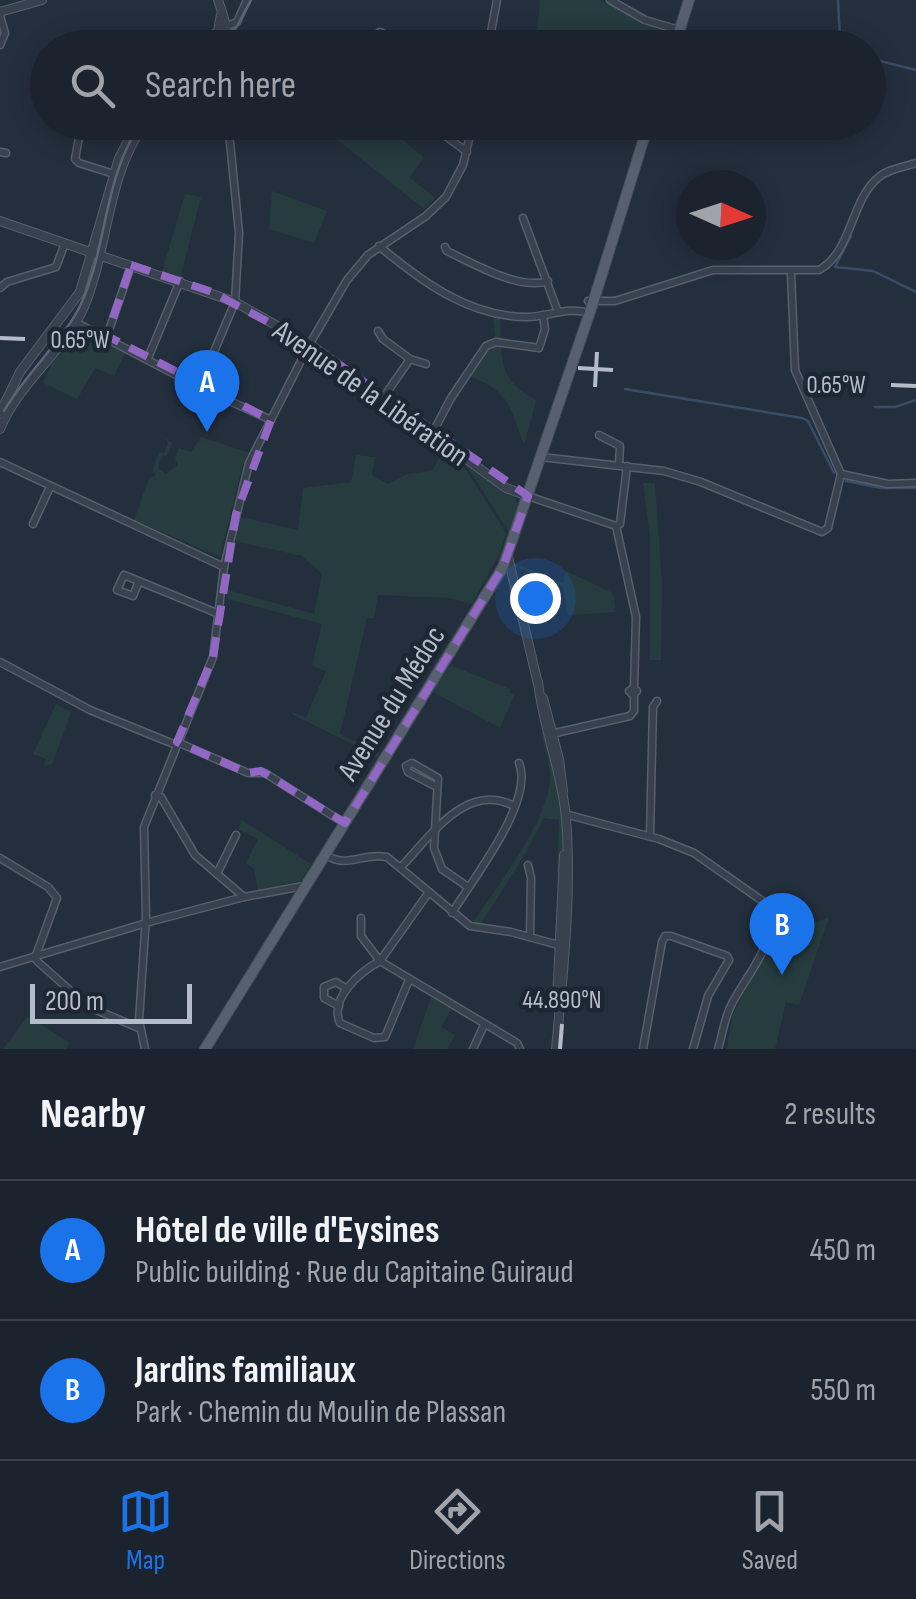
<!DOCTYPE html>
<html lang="en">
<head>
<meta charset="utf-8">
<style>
  :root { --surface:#1b232e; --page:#282f3a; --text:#f1f3f6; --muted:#a0a4aa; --line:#39404a; --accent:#1a73e8 }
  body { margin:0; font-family:"Sofia Sans Condensed",sans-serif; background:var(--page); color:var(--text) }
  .compass { position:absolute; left:676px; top:170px; width:90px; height:90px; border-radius:50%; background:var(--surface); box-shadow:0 5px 25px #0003; rotate:93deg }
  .scale { position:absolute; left:30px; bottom:25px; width:162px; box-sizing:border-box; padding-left:10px; border:5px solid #b4bcc9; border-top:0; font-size:28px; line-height:35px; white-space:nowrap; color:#b4bcc9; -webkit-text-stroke:8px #1d2633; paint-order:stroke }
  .you { position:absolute; left:535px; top:598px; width:35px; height:35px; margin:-25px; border:8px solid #fff; border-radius:50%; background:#1a73e8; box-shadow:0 0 0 15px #1a73e833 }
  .badge { display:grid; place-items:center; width:65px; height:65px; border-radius:50%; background:var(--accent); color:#fff; font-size:32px; font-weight:700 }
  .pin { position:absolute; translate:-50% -82px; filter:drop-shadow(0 2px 5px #0008) }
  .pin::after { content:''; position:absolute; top:52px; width:35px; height:30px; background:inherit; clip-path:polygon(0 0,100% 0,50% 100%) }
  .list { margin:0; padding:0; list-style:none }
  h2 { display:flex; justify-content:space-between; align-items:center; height:130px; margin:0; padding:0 40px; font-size:42px }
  h2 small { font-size:32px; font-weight:400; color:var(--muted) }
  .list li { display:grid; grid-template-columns:65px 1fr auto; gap:30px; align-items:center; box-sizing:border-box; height:140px; padding:0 40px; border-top:2px solid var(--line) }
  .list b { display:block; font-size:38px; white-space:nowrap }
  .list p { margin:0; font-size:32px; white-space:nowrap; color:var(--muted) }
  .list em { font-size:32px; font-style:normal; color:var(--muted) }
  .icon { flex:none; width:55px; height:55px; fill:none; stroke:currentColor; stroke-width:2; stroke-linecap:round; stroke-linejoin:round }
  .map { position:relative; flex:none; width:916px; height:1049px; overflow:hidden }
  .search { position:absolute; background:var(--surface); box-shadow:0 5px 25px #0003; left:30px; right:30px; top:30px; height:110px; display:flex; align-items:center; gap:25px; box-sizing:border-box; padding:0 35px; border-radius:55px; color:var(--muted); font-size:38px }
  .sheet { height:410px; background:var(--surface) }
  nav { display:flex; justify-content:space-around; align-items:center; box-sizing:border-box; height:140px; border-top:2px solid var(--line); background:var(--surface); font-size:28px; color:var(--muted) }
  nav a { display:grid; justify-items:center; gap:5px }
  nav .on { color:var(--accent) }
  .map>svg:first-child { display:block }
</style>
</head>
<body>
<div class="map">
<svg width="916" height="1049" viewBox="0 0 916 1049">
  <rect width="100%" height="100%" fill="#242f3e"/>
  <g fill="#263c3f">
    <path d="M540,0h60l47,24 24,8 -5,15 -130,1z"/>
    <path d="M321,123h61l42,35 -15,19 26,21 -11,11 -104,-83z"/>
    <path d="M272,191l55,20 -13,32 -45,-14z"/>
    <path d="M185,194l16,3 -21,81 -18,-6z"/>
    <path d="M493,317l7,1c2,40 -3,62 36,82l-12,45c-15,-39 -13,-52 -54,-69l25,-40z"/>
    <path d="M74,331h7l44,22 -11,23 -19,-8 -18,31 -34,-16 14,-31z"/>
    <path d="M201,437l48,16 -7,15 -22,89 -86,-37 16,-44 4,1 2,-4 -4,-2 7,-19 5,1 4,-10 -3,-5 7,5 -5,13h-6l-3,12 8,6 12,-9 -3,-6 4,-11 12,4z"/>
    <path d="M443,450l18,12 45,71 -6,20 -28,51 -23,-6 -71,-3 -4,23h-7l-27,116 40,19 -2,4 -86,-43 1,-2 13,5 20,-46 -14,-5 10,-42 -95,-25 1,-9 86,24 8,-40 -20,-18 -67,-15 5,-24 58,13 5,-42 48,-6 5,-27 19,2 -3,18 16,9 19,-10 25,-3z"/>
    <path d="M464,462l51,35 3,8 -8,28z"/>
    <path d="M643,483h12l7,101 -1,76h-11v-123z"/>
    <path d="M512,562l51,21 3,-12 47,22 3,19 -48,3 -5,-28 -52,-22z"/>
    <path d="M450,665l60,24v4l5,1 -15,34 -67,-36z"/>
    <path d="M56,704l15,8 -19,52 -8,2 2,-7 -13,-5z"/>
    <path d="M544,732c12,43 30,98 13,142l2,-54 -15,-2 -20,38 -44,69 -8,-1c24,-35 76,-104 78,-145 1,-14 -6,-32 -9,-46z"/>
    <path d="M242,820l69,44 -10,17 -43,9 -4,-21 -8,-6 12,-24 -20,-10z"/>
    <path d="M829,917l-30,88 -13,-3 -11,47h-48l5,-33 42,-81 9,2z"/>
    <path d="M431,997l20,12 -10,18 14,8 -8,14h-34z"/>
    <path d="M28,1016l42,27 -4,6h-63z"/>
  </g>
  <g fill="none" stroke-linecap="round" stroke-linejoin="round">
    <g stroke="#394c67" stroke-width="2.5">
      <path d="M838,0l2,38 12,10"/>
      <path d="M776,48l2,-7"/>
      <path d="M868,58l48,12"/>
      <path d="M851,236l-16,31 38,4 43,21"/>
      <path d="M625,389l177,29 6,3 26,52"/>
      <path d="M875,407h20l21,-7"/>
      <path d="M846,481l35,7h35"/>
    </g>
    <defs>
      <g id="minor">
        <path d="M610,0l35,20 34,10"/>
        <path d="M0,16l5,17 -5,12"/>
        <path d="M227,26l10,-4 10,-22"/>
        <path d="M370,48l3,-11 7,-5 34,16"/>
        <path d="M488,48l9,-48"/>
        <path d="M82,122l-7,37 4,4 35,11"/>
        <path d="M427,122l40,30"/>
        <path d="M0,152l6,1"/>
        <path d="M523,218l35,94"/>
        <path d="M379,246c42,35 90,71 148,71 21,0 41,-11 62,-4"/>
        <path d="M445,247l2,4c25,12 73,40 101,30"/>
        <path d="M791,273l4,97 46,104 47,10 28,-1"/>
        <path d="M0,288l7,-6 49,-15 9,-24"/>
        <path d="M588,301h27l98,-31h106c34,-19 31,-70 60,-93 9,-8 25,-10 37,-14"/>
        <path d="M75,322l124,65 72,33"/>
        <path d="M378,331l5,8 27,20 -27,39"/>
        <path d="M107,336l24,-70"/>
        <path d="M148,358l32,-77"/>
        <path d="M410,359l16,5"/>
        <path d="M199,387l36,-85 4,-69 -11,-111"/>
        <path d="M432,434l19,-36 35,-52 10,-4 43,6 6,-19 -2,-14"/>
        <path d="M599,435l21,11 -1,19"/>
        <path d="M541,457l123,14 37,11 121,50 6,-4 13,-54"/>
        <path d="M0,462l224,105"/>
        <path d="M528,496l88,30 20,91 -2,71"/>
        <path d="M33,524l17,-37"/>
        <path d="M616,526l4,-2 7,-58"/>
        <path d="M139,581l-6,15 -16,-6 7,-15 95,39"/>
        <path d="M0,662l90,48 86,35"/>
        <path d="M633,688l4,3 -4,4 -4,-4z"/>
        <path d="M551,734l79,-18 4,-5v-16"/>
        <path d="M177,742l71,31h17l79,50"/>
        <path d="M437,787l-29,-15 -2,-6 6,-3 26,15 -4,70 8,21 26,18"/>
        <path d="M155,795l6,2 34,58 49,42"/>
        <path d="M565,814l94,25 35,14 67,47c27,37 -18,76 -32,110 -5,12 -7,26 -11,39"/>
        <path d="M650,836l3,-129 4,-6"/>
        <path d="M326,855c21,14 38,-3 61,2l83,69 41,6 51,14"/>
        <path d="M0,858l48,29 9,11 -22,60 3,4 51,45 50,21"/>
        <path d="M528,865l3,13 -1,59"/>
        <path d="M401,867c29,-30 65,-86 113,-61"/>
        <path d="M217,874l19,-39"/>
        <path d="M429,892l-49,69 137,82 3,6"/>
        <path d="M452,913c20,-33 83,-112 67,-150"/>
        <path d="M361,918v18l19,25c-20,11 -51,37 -40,62l34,15 11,-1 24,-57"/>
        <path d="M0,967l153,-46 91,-24 60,-11"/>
        <path d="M339,1006l-15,-8v-11l12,-5 11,7"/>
        <path d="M145,1049l-6,-29 7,-103 -2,-90 69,-170 11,-90 25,-104 59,-116 39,-67 21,-25 58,-39 20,-19 17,-32 10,-43"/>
        <path d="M473,1049l11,-24"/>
        <path d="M643,1049l19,-107 3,-6h6l56,20 2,4 -21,36 -15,53"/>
      </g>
      <g id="tertiary">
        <path d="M0,12l42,-12"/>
        <path d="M198,48l20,-17 3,-17"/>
        <path d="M212,48c22,-14 12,-29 6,-48"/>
        <path d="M0,221l235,81 76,43 195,143 22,8"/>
        <path d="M0,413l20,-41 60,-80 39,-134 19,-36"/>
        <path d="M0,429c19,-47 64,-77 84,-122 25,-60 22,-132 62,-185"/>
        <path d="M508,557l30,127"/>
        <path d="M538,682c5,46 24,90 28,136 6,77 -3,154 -10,231"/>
        <path d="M543,698l16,61 4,32"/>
        <path d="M557,1001l7,-146"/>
      </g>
      <g id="primary">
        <path d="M674,48l15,-48"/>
        <path d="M205,1049l298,-482 90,-264 56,-181"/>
      </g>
    </defs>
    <use href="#minor" stroke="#565f6c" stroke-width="9"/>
    <use href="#tertiary" stroke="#565f6c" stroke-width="10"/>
    <use href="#primary" stroke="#414a57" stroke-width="12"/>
    <use href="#minor" stroke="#38414e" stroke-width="6"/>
    <use href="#tertiary" stroke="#38414e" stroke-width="8"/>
    <use href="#primary" stroke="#56606e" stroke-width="10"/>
    <g stroke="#5a6575" stroke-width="2.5">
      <path d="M203,48l33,-20 15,-28"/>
      <path d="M4,411c21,-37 60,-71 77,-107 27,-58 22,-128 61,-182"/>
    </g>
  </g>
  <path fill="none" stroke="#9266c3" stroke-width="8" stroke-dasharray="20 12" stroke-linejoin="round" d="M131,265l81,27 99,53 217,151 -25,71 -158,256 -84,-52 -13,2 -71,-31 36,-85 23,-143 35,-94 -164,-84z"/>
  <path fill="none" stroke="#b4bcc9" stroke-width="4" d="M0,338l25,1M578,368l35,2M891,385l25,1M595,387l2,-35M560,1049l2,-25"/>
  <g text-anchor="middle" stroke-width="9" stroke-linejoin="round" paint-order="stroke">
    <g font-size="30" fill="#b4bcc9" stroke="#1d2633">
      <text transform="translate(371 393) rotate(35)" y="10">Avenue de la Libération</text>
      <text transform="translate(391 703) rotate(-58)" y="10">Avenue du Médoc</text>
    </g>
  </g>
  <g font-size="25" text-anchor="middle" fill="#b4bcc9" stroke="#1d2633" stroke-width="9" stroke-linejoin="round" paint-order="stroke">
    <text x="80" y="348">0.65°W</text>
    <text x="836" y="393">0.65°W</text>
    <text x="562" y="1008">44.890°N</text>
  </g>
</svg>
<svg class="compass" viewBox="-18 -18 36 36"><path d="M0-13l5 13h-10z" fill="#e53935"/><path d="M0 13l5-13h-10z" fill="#a0a4aa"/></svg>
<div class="scale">200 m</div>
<div class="you"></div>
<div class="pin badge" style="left:207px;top:432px">A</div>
<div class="pin badge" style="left:782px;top:975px">B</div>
<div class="search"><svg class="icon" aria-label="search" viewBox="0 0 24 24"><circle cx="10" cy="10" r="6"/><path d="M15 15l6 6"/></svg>Search here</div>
</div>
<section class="sheet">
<h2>Nearby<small>2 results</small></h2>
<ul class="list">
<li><span class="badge">A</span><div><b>Hôtel de ville d'Eysines</b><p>Public building · Rue du Capitaine Guiraud</p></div><em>450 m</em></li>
<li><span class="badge">B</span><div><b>Jardins familiaux</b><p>Park · Chemin du Moulin de Plassan</p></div><em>550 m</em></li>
</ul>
</section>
<nav>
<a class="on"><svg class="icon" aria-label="map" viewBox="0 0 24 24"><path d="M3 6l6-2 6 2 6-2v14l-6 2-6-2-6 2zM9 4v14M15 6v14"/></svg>Map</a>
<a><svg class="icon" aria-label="directions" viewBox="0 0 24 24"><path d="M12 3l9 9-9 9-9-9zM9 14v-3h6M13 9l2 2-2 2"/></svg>Directions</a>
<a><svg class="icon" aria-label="saved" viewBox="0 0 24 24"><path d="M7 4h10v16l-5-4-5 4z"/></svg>Saved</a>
</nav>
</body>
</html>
